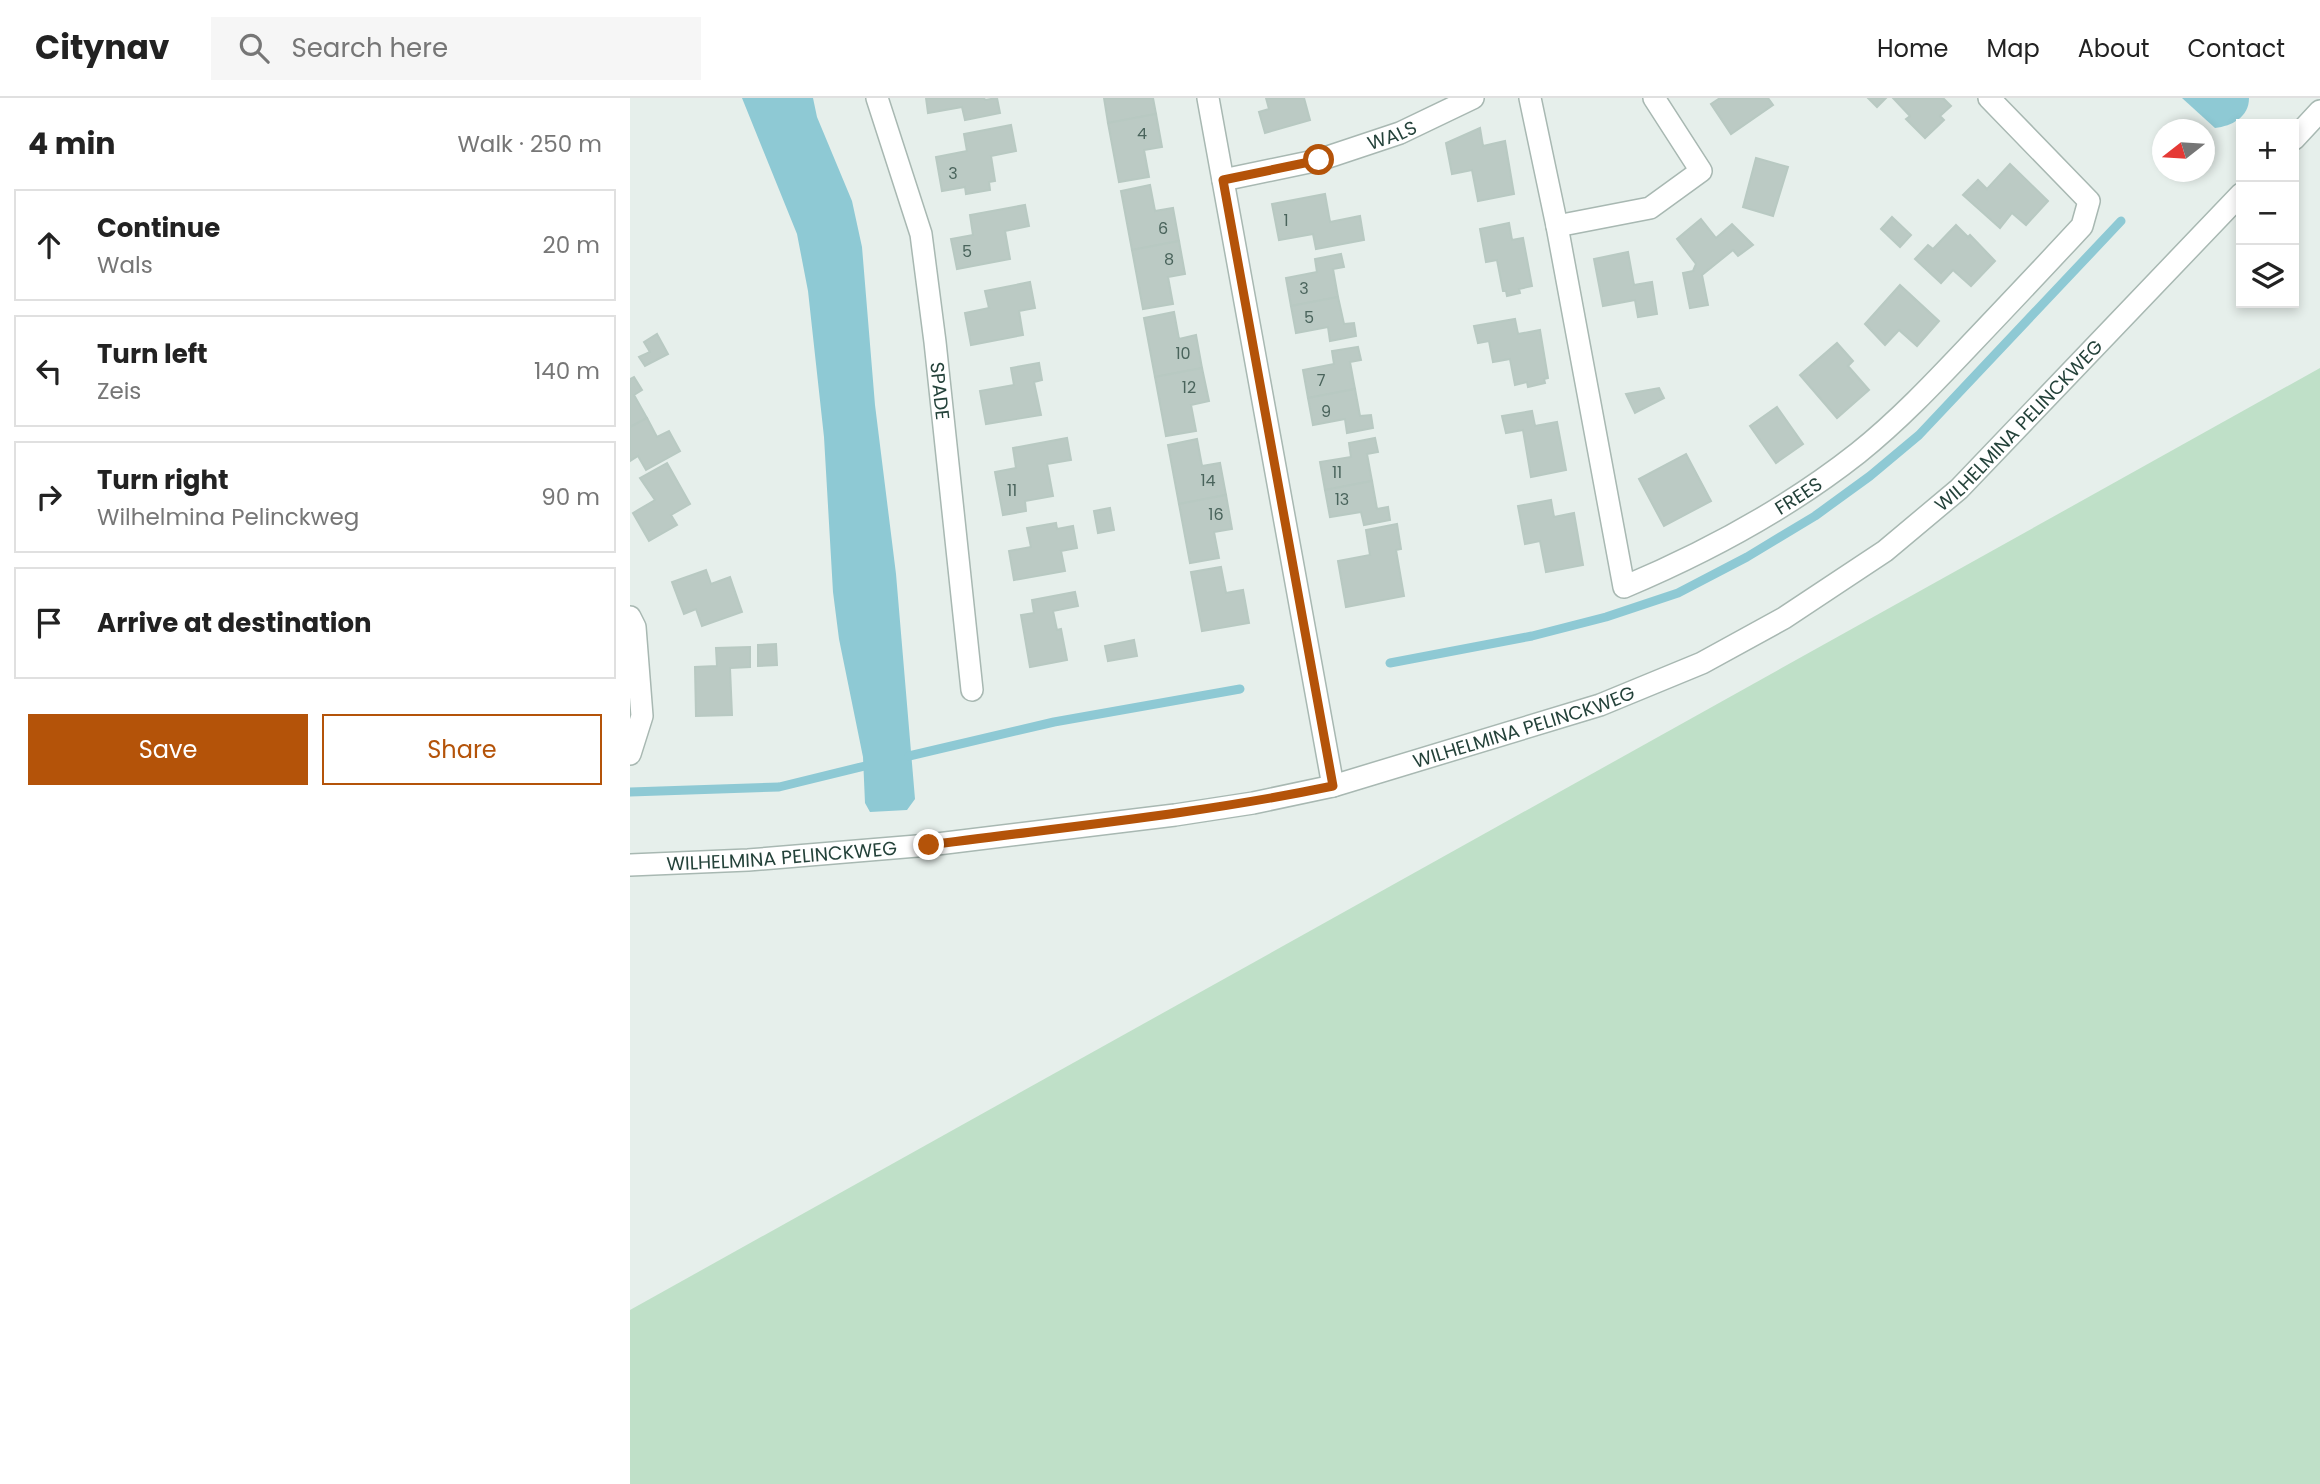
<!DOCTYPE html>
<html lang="en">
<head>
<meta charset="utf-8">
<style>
  :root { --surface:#fff; --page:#f6f6f6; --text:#222; --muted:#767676; --line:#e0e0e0; --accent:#b45309 }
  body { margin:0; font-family:Poppins,sans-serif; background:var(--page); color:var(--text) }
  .controls { position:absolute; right:21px; top:21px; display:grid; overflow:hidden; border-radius:0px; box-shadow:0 4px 10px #0003 }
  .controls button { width:63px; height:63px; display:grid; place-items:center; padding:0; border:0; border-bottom:2px solid var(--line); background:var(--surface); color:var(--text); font:35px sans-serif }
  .compass { position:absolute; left:1522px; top:21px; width:63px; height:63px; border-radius:50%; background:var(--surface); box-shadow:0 4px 10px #0003; rotate:253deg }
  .stop { position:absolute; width:21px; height:21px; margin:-16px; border:5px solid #b45309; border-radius:50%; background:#fff }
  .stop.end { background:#b45309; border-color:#fff; box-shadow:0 2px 7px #0008 }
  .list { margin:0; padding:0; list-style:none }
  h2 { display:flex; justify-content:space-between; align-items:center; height:91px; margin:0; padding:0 28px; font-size:30px }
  h2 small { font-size:23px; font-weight:400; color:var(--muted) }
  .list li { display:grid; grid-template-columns:46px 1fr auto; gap:21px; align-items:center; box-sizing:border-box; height:112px; margin:0 14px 14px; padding:0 14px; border:2px solid var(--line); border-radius:0px }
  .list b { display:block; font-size:26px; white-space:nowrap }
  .list p { margin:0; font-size:23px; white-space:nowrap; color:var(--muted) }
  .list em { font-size:23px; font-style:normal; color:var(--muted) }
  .actions { display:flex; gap:14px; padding:21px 28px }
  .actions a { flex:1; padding:16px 0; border:2px solid var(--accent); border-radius:0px; text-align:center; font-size:24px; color:var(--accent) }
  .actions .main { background:var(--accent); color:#fff }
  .icon { flex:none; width:38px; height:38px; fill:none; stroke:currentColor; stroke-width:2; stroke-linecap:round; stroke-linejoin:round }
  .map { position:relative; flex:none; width:1690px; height:1386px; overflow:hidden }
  header { display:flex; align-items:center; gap:42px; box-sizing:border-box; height:98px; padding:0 35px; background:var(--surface); border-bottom:2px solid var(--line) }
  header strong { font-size:33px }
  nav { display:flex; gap:38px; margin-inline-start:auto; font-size:24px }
  .search { width:490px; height:63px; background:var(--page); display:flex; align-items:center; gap:18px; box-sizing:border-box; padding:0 24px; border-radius:0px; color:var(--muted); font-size:26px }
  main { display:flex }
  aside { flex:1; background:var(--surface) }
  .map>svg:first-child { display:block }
</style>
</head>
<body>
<header>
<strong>Citynav</strong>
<div class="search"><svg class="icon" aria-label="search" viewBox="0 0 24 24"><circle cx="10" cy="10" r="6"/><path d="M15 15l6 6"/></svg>Search here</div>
<nav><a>Home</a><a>Map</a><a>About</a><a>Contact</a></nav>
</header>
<main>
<aside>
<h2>4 min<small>Walk · 250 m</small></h2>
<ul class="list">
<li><svg class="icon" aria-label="ahead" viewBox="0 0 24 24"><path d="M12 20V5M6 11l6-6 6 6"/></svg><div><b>Continue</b><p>Wals</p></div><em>20 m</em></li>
<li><svg class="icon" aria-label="left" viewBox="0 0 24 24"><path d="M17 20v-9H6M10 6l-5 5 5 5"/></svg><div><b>Turn left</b><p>Zeis</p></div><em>140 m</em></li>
<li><svg class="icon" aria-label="right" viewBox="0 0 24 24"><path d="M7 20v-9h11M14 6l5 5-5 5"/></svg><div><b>Turn right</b><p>Wilhelmina Pelinckweg</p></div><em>90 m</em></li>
<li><svg class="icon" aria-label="arrive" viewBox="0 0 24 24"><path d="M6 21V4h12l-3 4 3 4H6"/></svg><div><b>Arrive at destination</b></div></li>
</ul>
<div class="actions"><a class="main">Save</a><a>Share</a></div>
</aside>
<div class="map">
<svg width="1690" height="1386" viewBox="0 0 1690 1386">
  <rect width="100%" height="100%" fill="#e6efeb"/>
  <path fill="#bfe0c8" d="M1690,270v1116h-1690v-174z"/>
  <g fill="#8ec9d4">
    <path d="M112,0h71l4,19 35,84 10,46 13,158 21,169 19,225 -8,11 -37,2 -5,-9 -2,-46 -24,-118 -6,-47 -9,-155 -16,-146 -11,-57z"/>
    <path d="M1552,0h67c0,19 -17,28 -34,30z"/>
  </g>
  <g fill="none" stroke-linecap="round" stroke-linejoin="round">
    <g stroke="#8ec9d4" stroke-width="9">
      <path d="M760,565l142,-27 74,-19 72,-24 69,-36 68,-41 55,-40 49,-41 202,-214"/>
      <path d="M279,658l145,-34 186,-33"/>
      <path d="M0,694l149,-5 86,-21"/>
    </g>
  </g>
  <g fill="#bbcac4" stroke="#b8c9c2" stroke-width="2">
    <path d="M296,0h58l1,2 12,-2 3,15 -35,7 -3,-13 -34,6z"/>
    <path d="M474,0h49l3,16 -48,9z"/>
    <path d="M636,0h38l6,22 -45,13 -6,-21 10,-3z"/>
    <path d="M1090,0h48l5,7 -42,29 -20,-30z"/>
    <path d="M1238,0h18l-9,9z"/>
    <path d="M1263,0h50l8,8 -11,10 4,4 -19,18 -19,-19 4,-3z"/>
    <path d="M526,16l6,33 -18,3 5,27 -30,5 -11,-59z"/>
    <path d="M381,27l5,26 -25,5 4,25 -6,1 1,8 -24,4 -1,-7 -23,4 -6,-34 31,-6 -3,-17z"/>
    <path d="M850,30l3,18 22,-5 9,53 -36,7 -6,-31 -20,4 -6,-31z"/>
    <path d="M1126,60l32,9 -15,49 -30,-9z"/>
    <path d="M1380,66l38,37 -22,24 -14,-12 -12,15 -37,-33 15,-15 9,9z"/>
    <path d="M520,87l5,26 18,-3 6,33 -47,9 -11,-59z"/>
    <path d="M695,96l5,28 30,-6 4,24 -48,9 -3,-15 -34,6 -7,-36z"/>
    <path d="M395,107l4,21 -24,5 5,28 -53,10 -6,-30 22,-4 -3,-20z"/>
    <path d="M1262,119l19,18 -11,12 -19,-18z"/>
    <path d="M1071,121l15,19 16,-14 21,21 -15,11 -5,-6 -31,25 6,30 -18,3 -7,-35 10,-2 3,-7 -19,-25z"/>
    <path d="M879,125l3,17 11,-2 9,48 -13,3 1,4 -13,3 -1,-5h-3l-6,-31 -11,2 -6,-33z"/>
    <path d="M1326,127l12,12 2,-2 25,26 -24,25 -18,-16 -12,13 -26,-24 13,-14 5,4z"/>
    <path d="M549,143l6,33 -17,3 5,27 -30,5 -11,-59z"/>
    <path d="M998,154l6,33 18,-3 5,32 -19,3 -3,-17 -32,6 -9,-47z"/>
    <path d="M711,156l3,13 -11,2 5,28 -47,9 -5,-28 31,-6 -2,-13z"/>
    <path d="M400,184l5,26 -16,3 4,24 -52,10 -6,-32 24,-5 -4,-17z"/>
    <path d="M1270,187l39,36 -22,25 -18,-16 -14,15 -20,-21z"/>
    <path d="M708,199l6,27 10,-1 2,13 -26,5 -2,-14 -32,6 -5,-27z"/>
    <path d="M544,214l5,27 17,-4 6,33 -47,9 -11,-59z"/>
    <path d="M885,221l3,15 22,-4 8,48 -4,1 1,4 -17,4 -1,-5 -12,3 -5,-26 -17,3 -4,-21 -11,2 -4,-17z"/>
    <path d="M27,236l11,20 -23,12 -6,-9 11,-5 -6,-10z"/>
    <path d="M1207,245l16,18 -5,5 21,24 -32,28 -37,-43z"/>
    <path d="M728,249l3,13 -11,2 5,27 -47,9 -5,-28 31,-6 -2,-13z"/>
    <path d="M409,265l3,17 -8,2 7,33 -55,9 -6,-33 34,-6 -3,-17z"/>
    <path d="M572,270l7,33 -18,4 5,26 -30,5 -11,-59z"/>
    <path d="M4,279l8,13 -8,5 13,23 -17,9v-48z"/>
    <path d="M1029,290l5,10 -29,15 -9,-19z"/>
    <path d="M725,291l5,27 11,-1 2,13 -26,5 -2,-14 -32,6 -5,-27z"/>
    <path d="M1147,309l26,37 -27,19 -26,-37z"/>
    <path d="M902,313l3,15 22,-4 9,48 -35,7 -8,-47 -17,3 -4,-17z"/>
    <path d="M17,320l10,19 12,-6 11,20 -34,19 -8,-14 -8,5v-34z"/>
    <path d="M437,340l4,22 -24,4 6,32 -28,5 1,10 -23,4 -8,-43 21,-4 -3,-20z"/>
    <path d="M745,340l3,14 -11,2 5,27 -47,9 -5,-28 31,-5 -2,-14z"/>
    <path d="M567,341l5,27 18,-3 6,32 -47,9 -11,-59z"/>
    <path d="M1056,356l25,47 -47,25 -25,-47z"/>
    <path d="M37,365l23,41 -19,11 6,10 -28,16 -16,-28 22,-13 -15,-22z"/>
    <path d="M742,383l5,28 11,-2 2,13 -26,5 -3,-13 -31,5 -5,-27z"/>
    <path d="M596,397l6,34 -18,3 5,26 -29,5 -11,-59z"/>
    <path d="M921,402l3,17 20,-4 9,52 -37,7 -6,-31 -15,3 -7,-38z"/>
    <path d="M480,410l4,22 -16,3 -4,-22z"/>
    <path d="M426,425l1,6 16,-3 4,22 -16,3 4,20 -51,9 -5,-29 22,-4 -4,-19z"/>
    <path d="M767,426l4,25 -5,1 8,46 -58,11 -8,-46 32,-6 -4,-25z"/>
    <path d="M591,469l5,26 17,-3 6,33 -47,8 -11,-59z"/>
    <path d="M76,472l5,14 19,-7 12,35 -40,14 -6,-17 -12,5 -12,-32z"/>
    <path d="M445,494l3,14 -25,5 4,19 4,-1 6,31 -37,7 -9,-52 13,-2 -2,-13z"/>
    <path d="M504,542l3,16 -29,5 -3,-15z"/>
    <path d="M146,546l1,21 -19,1v-21z"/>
    <path d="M120,549v20l-20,1 2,47 -36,1 -1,-49 22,-1 -1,-18z"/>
  </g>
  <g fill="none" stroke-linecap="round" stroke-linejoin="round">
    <defs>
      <g id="minor">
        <path id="s1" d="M247,0l44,136 14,108 37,348"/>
        <path d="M578,0l125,688"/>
        <path id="s2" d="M900,0l27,128 67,361c83,-35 163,-78 234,-134 40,-32 76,-70 111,-107 38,-40 76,-80 113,-120l7,-25 -100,-103"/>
        <path d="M1664,41l26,-28"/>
        <path id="s3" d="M593,82l96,-20 81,-27 73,-35"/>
        <path d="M927,128l93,-18 51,-37 -47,-73"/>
        <path d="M0,519l5,10 7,89 -12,38"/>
        <path id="s4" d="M0,767l118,-5 181,-15 246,-30 78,-12 80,-17 267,-81 102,-42 82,-45 101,-67 74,-62 282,-295"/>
      </g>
    </defs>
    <use href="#minor" stroke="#a8b8b2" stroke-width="24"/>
    <use href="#minor" stroke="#fff" stroke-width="21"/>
  </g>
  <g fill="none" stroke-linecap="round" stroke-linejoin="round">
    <path stroke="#b45309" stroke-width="9" d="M299,747c135,-18 270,-31 404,-59l-110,-606 96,-20"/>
  </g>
  <g text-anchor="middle" stroke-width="5" stroke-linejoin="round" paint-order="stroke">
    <g font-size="16" fill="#4a645c">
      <text x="512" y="41">4</text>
      <text x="323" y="81">3</text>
      <text x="656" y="128">1</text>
      <text x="533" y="136">6</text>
      <text x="337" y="159">5</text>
      <text x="539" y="167">8</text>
      <text x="674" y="196">3</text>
      <text x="679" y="225">5</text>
      <text x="553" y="261">10</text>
      <text x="691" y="288">7</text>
      <text x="559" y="295">12</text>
      <text x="696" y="319">9</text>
      <text x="707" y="380">11</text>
      <text x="578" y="388">14</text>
      <text x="382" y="398">11</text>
      <text x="712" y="407">13</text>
      <text x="586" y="422">16</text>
    </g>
    <g font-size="19" fill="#24423a" stroke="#f7fbf9">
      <text dy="7" stroke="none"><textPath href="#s3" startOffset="175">WALS</textPath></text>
      <text dy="7" stroke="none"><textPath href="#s1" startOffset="301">SPADE</textPath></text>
      <text dy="7" stroke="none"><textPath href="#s4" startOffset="1496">WILHELMINA PELINCKWEG</textPath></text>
      <text dy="7" stroke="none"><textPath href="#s2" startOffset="695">FREES</textPath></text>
      <text dy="7" stroke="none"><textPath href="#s4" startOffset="908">WILHELMINA PELINCKWEG</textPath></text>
      <text dy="7" stroke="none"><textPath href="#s4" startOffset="152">WILHELMINA PELINCKWEG</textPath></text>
    </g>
  </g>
</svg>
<div class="controls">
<button>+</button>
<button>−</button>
<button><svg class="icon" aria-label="layers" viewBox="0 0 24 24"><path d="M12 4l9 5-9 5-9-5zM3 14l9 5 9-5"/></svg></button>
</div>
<svg class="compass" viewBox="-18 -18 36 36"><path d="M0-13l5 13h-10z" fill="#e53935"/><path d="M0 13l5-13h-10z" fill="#767676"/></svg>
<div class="stop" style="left:689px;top:62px"></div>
<div class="stop end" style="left:299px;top:747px"></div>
</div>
</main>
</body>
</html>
